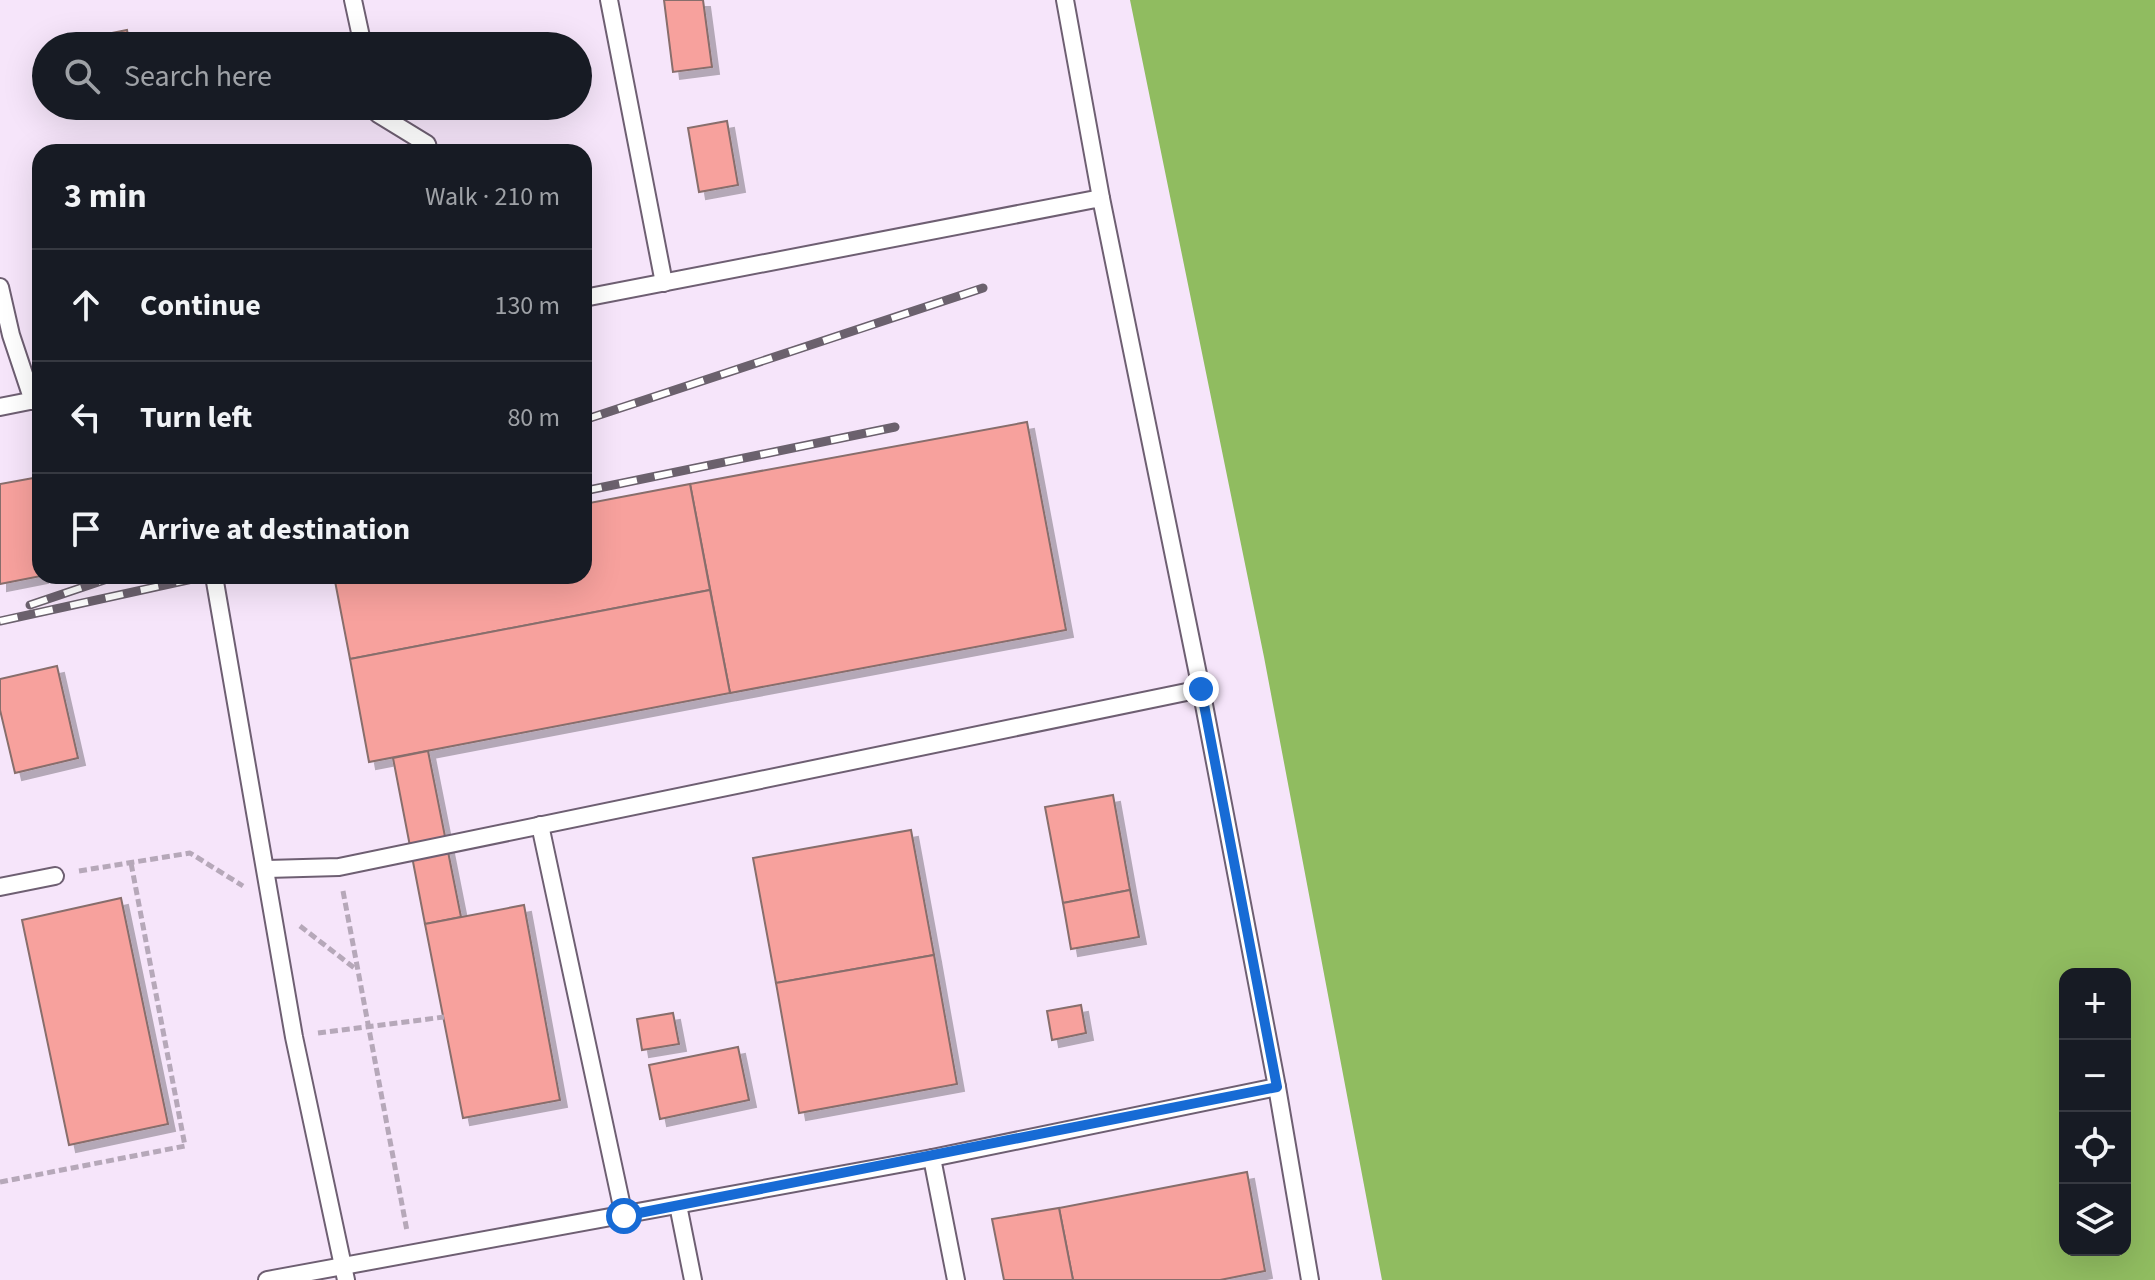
<!DOCTYPE html>
<html lang="en">
<head>
<meta charset="utf-8">
<style>
  :root { --surface:#171b24; --page:#20242c; --text:#f1f3f6; --muted:#9ea1a6; --line:#363941 }
  body { margin:0; font-family:"Source Sans 3",sans-serif; background:var(--page); color:var(--text) }
  .controls { position:absolute; right:24px; bottom:24px; display:grid; overflow:hidden; border-radius:16px; box-shadow:0 8px 32px #0002 }
  .controls button { width:72px; height:72px; display:grid; place-items:center; padding:0; border:0; border-bottom:2px solid var(--line); background:var(--surface); color:var(--text); font:40px sans-serif }
  .stop { position:absolute; width:24px; height:24px; margin:-18px; border:6px solid #176bd5; border-radius:50%; background:#fff }
  .stop.end { background:#176bd5; border-color:#fff; box-shadow:0 2px 8px #0008 }
  .list { margin:0; padding:0; list-style:none }
  h2 { display:flex; justify-content:space-between; align-items:center; height:104px; margin:0; padding:0 32px; font-size:34px }
  h2 small { font-size:26px; font-weight:400; color:var(--muted) }
  .list li { display:grid; grid-template-columns:52px 1fr auto; gap:24px; align-items:center; box-sizing:border-box; height:112px; padding:0 32px; border-top:2px solid var(--line) }
  .list b { display:block; font-size:30px; white-space:nowrap }
  .list em { font-size:26px; font-style:normal; color:var(--muted) }
  .icon { flex:none; width:44px; height:44px; fill:none; stroke:currentColor; stroke-width:2; stroke-linecap:round; stroke-linejoin:round }
  .map { position:relative; flex:none; width:2155px; height:1280px; overflow:hidden }
  .search { position:absolute; background:var(--surface); box-shadow:0 8px 32px #0002; left:32px; top:32px; width:560px; height:88px; display:flex; align-items:center; gap:20px; box-sizing:border-box; padding:0 28px; border-radius:44px; color:var(--muted); font-size:30px }
  .panel { position:absolute; background:var(--surface); box-shadow:0 8px 32px #0002; left:32px; top:144px; width:560px; height:440px; border-radius:24px }
  .map>svg:first-child { display:block }
</style>
</head>
<body>
<div class="map">
<svg width="2155" height="1280" viewBox="0 0 2155 1280">
  <defs>
    <filter id="shadow"><feDropShadow dx="7" dy="7" stdDeviation="0" flood-color="#0004"/></filter>
  </defs>
  <rect width="100%" height="100%" fill="#f6e5fa"/>
  <path fill="#90bc60" fill-rule="evenodd" d="M1130,0h1025v1280h-773l-118,-623zM2065,974h60v276h-60z"/>
  <g fill="#f7a19d" stroke="#886e6c" stroke-width="2" filter="url(#shadow)">
    <path d="M664,0h39l9,67 -39,5z"/>
    <path d="M127,30l3,16h-68v-3z"/>
    <path d="M727,121l11,64 -39,7 -11,-64z"/>
    <path d="M1027,422l39,208 -336,63 -40,-209z"/>
    <path d="M39,477l2,99 -41,8v-100z"/>
    <path d="M690,484l20,106 -360,69 -16,-83h250v-72z"/>
    <path d="M710,590l20,103 -361,69 -19,-103z"/>
    <path d="M57,666l21,92 -63,15 -15,-63v-31z"/>
    <path d="M428,751l33,166 -36,7 -32,-166z"/>
    <path d="M1113,795l17,95 -67,13 -18,-96z"/>
    <path d="M911,830l23,125 -158,28 -23,-125z"/>
    <path d="M1130,890l9,47 -68,12 -8,-46z"/>
    <path d="M121,898l47,226 -99,21 -47,-225z"/>
    <path d="M524,905l36,195 -97,18 -38,-194z"/>
    <path d="M934,955l23,129 -158,29 -23,-130z"/>
    <path d="M1081,1005l5,28 -34,7 -5,-29z"/>
    <path d="M673,1013l6,31 -37,6 -5,-31z"/>
    <path d="M738,1047l11,53 -89,19 -11,-54z"/>
    <path d="M1247,1172l18,99 -45,9h-147l-14,-72z"/>
    <path d="M1059,1208l14,72h-69l-12,-61z"/>
  </g>
  <g fill="none" stroke-linecap="round" stroke-linejoin="round">
    <defs>
      <g id="service">
        <path d="M353,0l10,46"/>
        <path d="M609,0l55,283"/>
        <path d="M1065,0l36,198"/>
        <path d="M376,106l2,8 49,30 2,8"/>
        <path d="M0,287l11,48 22,66"/>
        <path d="M0,407l40,-8"/>
        <path d="M214,576l80,461 52,243"/>
        <path d="M540,825l84,391"/>
        <path d="M267,869l72,-2 862,-178"/>
        <path d="M0,887l55,-11"/>
        <path d="M1277,1087l33,193"/>
        <path d="M932,1158l24,122"/>
        <path d="M678,1205l15,75"/>
        <path d="M267,1280l665,-122 345,-71 -76,-398 -100,-491 -517,100"/>
      </g>
    </defs>
    <use href="#service" stroke="#6e5f72" stroke-width="20"/>
    <g stroke="#b6a8b9" stroke-width="5" stroke-dasharray="8 4" stroke-linecap="butt">
      <path d="M79,871l111,-18 53,33"/>
      <path d="M343,891l64,340"/>
      <path d="M300,926l57,44"/>
      <path d="M318,1033l126,-16"/>
      <path d="M0,1182l185,-36 -54,-283"/>
    </g>
    <use href="#service" stroke="#fff" stroke-width="16"/>
    <defs>
      <g id="rail">
        <path d="M584,420l399,-132"/>
        <path d="M584,491l311,-64"/>
        <path d="M30,605l86,-29"/>
        <path d="M0,621l206,-45"/>
      </g>
    </defs>
    <use href="#rail" stroke="#6b616d" stroke-width="9"/>
    <use href="#rail" stroke="#fff" stroke-width="6" stroke-dasharray="18" stroke-linecap="butt"/>
  </g>
  <g fill="none" stroke-linecap="round" stroke-linejoin="round">
    <path stroke="#176bd5" stroke-width="10" d="M624,1216l653,-129 -76,-398"/>
  </g>
</svg>
<div class="controls">
<button>+</button>
<button>−</button>
<button><svg class="icon" aria-label="locate" viewBox="0 0 24 24"><circle cx="12" cy="12" r="6"/><path d="M12 2v4M12 18v4M2 12h4M18 12h4"/></svg></button>
<button><svg class="icon" aria-label="layers" viewBox="0 0 24 24"><path d="M12 4l9 5-9 5-9-5zM3 14l9 5 9-5"/></svg></button>
</div>
<div class="stop" style="left:624px;top:1216px"></div>
<div class="stop end" style="left:1201px;top:689px"></div>
<div class="search"><svg class="icon" aria-label="search" viewBox="0 0 24 24"><circle cx="10" cy="10" r="6"/><path d="M15 15l6 6"/></svg>Search here</div>
<section class="panel">
<h2>3 min<small>Walk · 210 m</small></h2>
<ul class="list">
<li><svg class="icon" aria-label="ahead" viewBox="0 0 24 24"><path d="M12 20V5M6 11l6-6 6 6"/></svg><div><b>Continue</b></div><em>130 m</em></li>
<li><svg class="icon" aria-label="left" viewBox="0 0 24 24"><path d="M17 20v-9H6M10 6l-5 5 5 5"/></svg><div><b>Turn left</b></div><em>80 m</em></li>
<li><svg class="icon" aria-label="arrive" viewBox="0 0 24 24"><path d="M6 21V4h12l-3 4 3 4H6"/></svg><div><b>Arrive at destination</b></div></li>
</ul>
</section>
</div>
</body>
</html>
